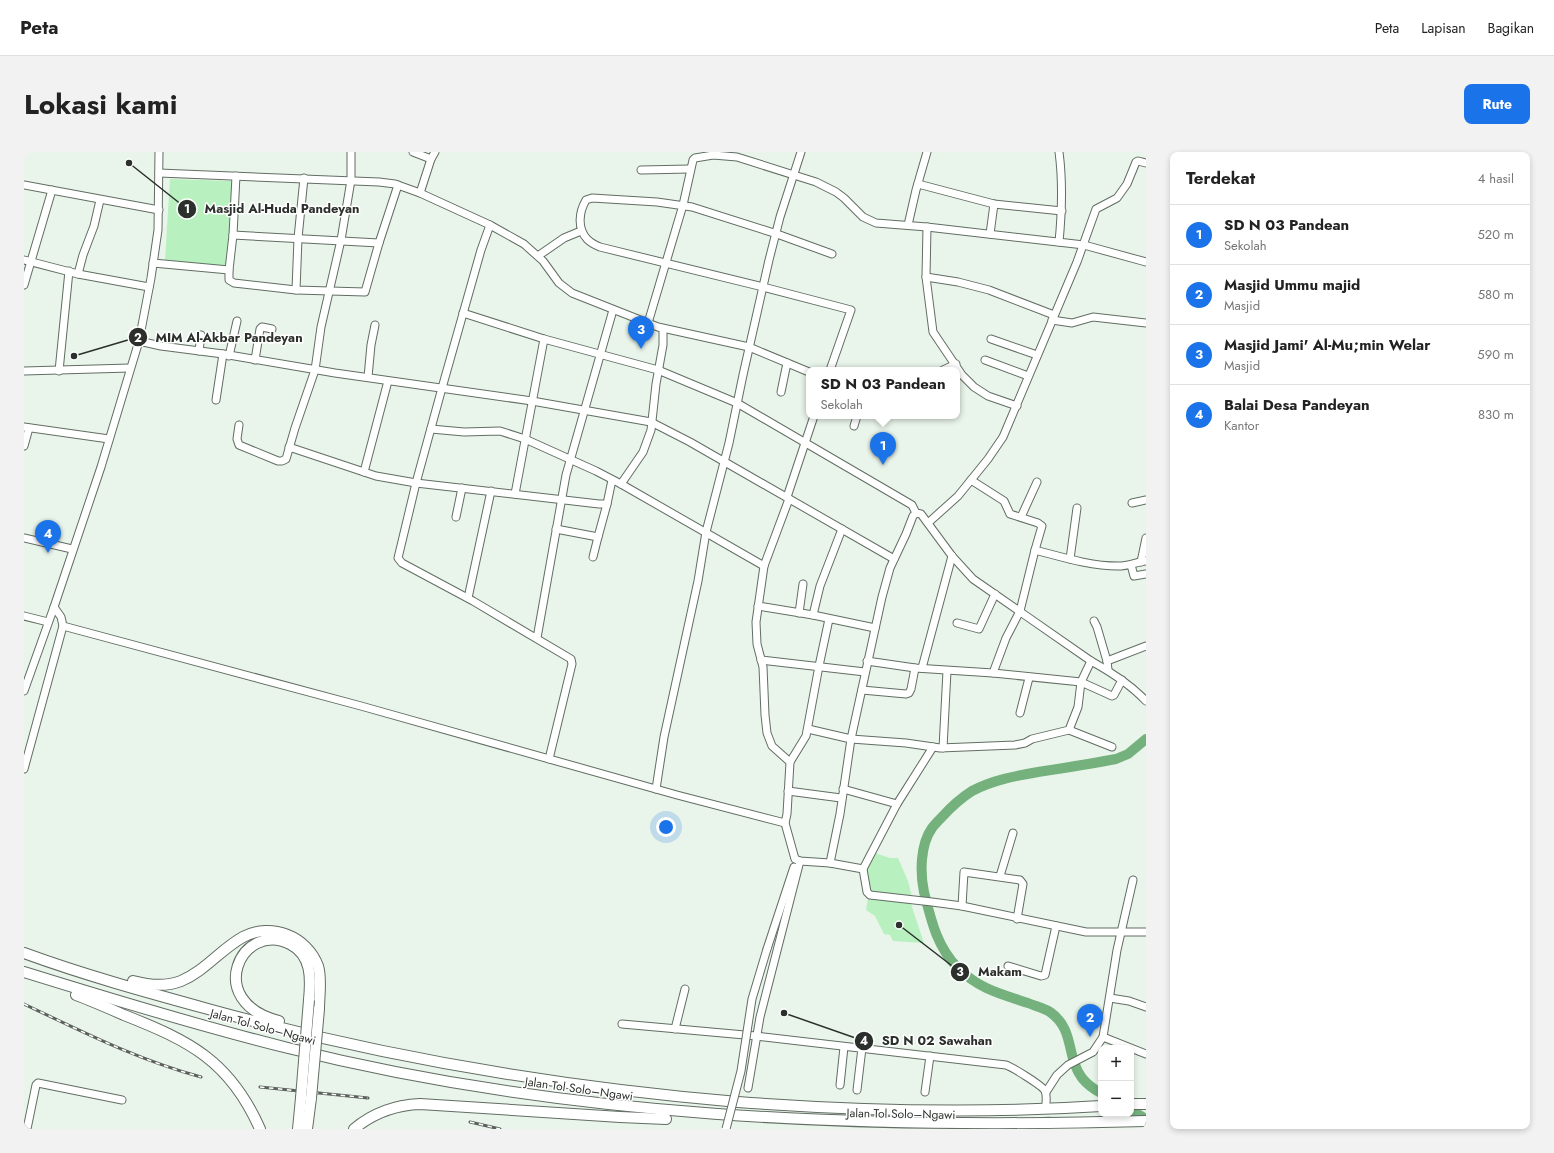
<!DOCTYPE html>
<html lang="id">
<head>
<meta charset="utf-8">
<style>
  :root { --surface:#fff; --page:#f2f2f2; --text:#222; --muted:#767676; --line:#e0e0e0; --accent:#1a73e8 }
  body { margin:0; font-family:Jost,sans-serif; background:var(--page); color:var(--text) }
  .controls { position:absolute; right:12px; bottom:12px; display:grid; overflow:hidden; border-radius:8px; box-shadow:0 2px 6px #0003 }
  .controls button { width:36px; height:36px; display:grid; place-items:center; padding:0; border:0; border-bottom:1px solid var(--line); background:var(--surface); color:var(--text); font:20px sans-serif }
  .you { position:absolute; left:642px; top:675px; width:14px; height:14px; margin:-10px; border:3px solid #fff; border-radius:50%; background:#1a73e8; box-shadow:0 0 0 6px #1a73e833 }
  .badge { display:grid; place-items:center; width:26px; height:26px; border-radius:50%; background:var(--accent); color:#fff; font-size:13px; font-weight:700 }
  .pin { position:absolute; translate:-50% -33px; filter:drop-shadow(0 1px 2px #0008) }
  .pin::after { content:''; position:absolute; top:21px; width:14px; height:12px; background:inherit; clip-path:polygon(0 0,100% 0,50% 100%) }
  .popup { position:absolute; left:782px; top:215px; width:154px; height:52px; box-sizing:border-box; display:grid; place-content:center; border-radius:8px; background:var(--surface); filter:drop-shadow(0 1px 3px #0005); font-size:13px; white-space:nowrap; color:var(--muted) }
  .popup b { font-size:15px; color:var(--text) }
  .popup::after { content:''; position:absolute; left:50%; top:100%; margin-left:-8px; border:8px solid transparent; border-top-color:var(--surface) }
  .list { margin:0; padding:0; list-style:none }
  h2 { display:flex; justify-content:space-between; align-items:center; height:52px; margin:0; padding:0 16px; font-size:17px }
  h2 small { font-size:13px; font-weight:400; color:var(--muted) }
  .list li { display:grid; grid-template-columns:26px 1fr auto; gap:12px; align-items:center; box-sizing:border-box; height:60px; padding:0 16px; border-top:1px solid var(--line) }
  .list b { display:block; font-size:15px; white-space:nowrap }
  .list p { margin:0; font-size:13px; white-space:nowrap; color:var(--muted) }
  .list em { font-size:13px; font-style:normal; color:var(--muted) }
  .map { position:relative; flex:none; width:1122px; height:977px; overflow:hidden; border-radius:8px }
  header { display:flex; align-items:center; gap:24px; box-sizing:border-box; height:56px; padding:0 20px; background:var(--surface); border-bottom:1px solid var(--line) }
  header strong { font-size:19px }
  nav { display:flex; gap:22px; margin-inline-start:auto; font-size:14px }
  .intro { display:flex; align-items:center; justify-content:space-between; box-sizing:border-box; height:96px; padding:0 24px }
  h1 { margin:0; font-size:28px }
  .button { padding:10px 18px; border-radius:8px; background:var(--accent); color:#fff; font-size:14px; font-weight:700 }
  main { display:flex; gap:24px; padding:0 24px }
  aside { flex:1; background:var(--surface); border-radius:8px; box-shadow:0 2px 6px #0003 }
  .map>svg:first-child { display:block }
</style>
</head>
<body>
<header>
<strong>Peta</strong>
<nav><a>Peta</a><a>Lapisan</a><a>Bagikan</a></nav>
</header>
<div class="intro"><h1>Lokasi kami</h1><a class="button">Rute</a></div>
<main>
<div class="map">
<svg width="1122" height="977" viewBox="0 0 1122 977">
  <rect width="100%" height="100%" fill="#e9f5ea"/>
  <g fill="#b9f0c0">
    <path d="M146,27l62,2 -3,54 -3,31 -61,-6z"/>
    <path d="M851,701l15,5h8l10,23 4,16 -35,-4 -7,-3 -3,-21z"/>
    <path d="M844,747l35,2 3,2 5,1 13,39 -31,-2 -3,-6 -6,-1 -9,-18 -9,-6z"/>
  </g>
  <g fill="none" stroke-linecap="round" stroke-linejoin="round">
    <g stroke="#74b17d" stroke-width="10">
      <path d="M1077,941c-6,-3 -14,-9 -19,-15 -16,-21 -7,-49 -32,-66 -6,-4 -15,-6 -22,-9 -27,-9 -49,-14 -70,-35 -21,-21 -27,-48 -34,-76 -4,-19 -4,-47 8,-64 3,-4 7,-8 10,-11 9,-10 19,-19 30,-26 21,-11 43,-15 66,-19 26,-4 52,-8 78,-13l12,-5 18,-15"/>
      <path d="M1107,958l15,9"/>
    </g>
    <path stroke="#c3cec4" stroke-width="7" stroke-dasharray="7 3.5" stroke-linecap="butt" d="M1023,954l1,23"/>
    <defs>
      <g id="minor">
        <path d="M389,0l18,7"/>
        <path d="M617,18l49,-1"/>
        <path d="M135,21l220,9 16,2 25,9 70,32 -9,25 -39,138 -26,95 -18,75 4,5 71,38 98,58 1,5 -23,95"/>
        <path d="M894,32l76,20 68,7"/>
        <path d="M0,33l135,25"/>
        <path d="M396,41l11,-34 4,-7"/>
        <path d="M466,73l34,19 19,17 16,22 13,10 86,34 91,20 60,25"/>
        <path d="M884,73l8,-35 11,-38"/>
        <path d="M903,75l-1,50 7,55 29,43 12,12 14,9 29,10"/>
        <path d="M966,82l4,-30"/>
        <path d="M209,83l146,8"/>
        <path d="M1035,90c3,-31 4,-60 0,-90"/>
        <path d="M514,104l26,-18 17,-7"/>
        <path d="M0,108l54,14 71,13"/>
        <path d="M129,111l76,7 4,-35 3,-59"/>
        <path d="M205,118v10l5,3 62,7 69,2 14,-49 19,-58"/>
        <path d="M54,122l5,-19 11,-29 6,-26"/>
        <path d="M902,125l32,5 31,8 65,25"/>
        <path d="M0,133l28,-95"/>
        <path d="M272,138l2,-52 6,-60"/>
        <path d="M439,161l81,26 114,31 79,33 175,102 4,8 5,1 31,42 21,23 118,82c20,11 39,23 55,40"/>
        <path d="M1028,168l20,3 21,-6 53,6"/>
        <path d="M624,171l35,-118 10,-45 2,-2 18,-3 24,2 79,25 20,10 8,6 19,19 13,6 51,4 157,18 62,17"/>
        <path d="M967,187l46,16"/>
        <path d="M115,189l22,5 62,8 112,19 197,28 119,21 39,20 204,117"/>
        <path d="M175,199l2,-16"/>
        <path d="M205,204l8,-35"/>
        <path d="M231,208l5,-31 2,-2 10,2"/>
        <path d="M961,208l43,16"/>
        <path d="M806,218l21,-60 -88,-23 -163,-40c-5,-2 -10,-5 -13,-8 -10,-11 -8,-27 -1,-39l6,-2 65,4 35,5 85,27 55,20"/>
        <path d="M919,218l13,-6"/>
        <path d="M0,219l106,-3"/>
        <path d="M35,219l10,-100"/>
        <path d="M344,225l3,-32 4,-20"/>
        <path d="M757,240l6,-29"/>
        <path d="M192,248l7,-46"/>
        <path d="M215,273l-2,14 2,6 39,16h4l4,-2 9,-31 20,-58 6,-43 20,-87 10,-60v-28"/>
        <path d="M830,274l3,-10"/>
        <path d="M0,275l85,12"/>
        <path d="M407,277l33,3 36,-1 25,8 71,32 25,13 143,82"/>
        <path d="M0,294l5,-18"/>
        <path d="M265,295l87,29 40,7 183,21h8l5,-24"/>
        <path d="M340,320l24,-91"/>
        <path d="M947,328l33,21 6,13 28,9 4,3 -7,24 -15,61 -14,27 -13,35"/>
        <path d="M597,332l22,-32 8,-22 5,-46 7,-39v-16"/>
        <path d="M491,342l29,-155"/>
        <path d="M763,345l27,-81"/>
        <path d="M765,347l-25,67 -8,56 1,22 6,23 2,48 2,18 5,13 18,16"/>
        <path d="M1108,351l14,-3"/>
        <path d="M432,365l6,-29"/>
        <path d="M997,365l16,-35"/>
        <path d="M904,371l30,-27 30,-37 15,-22 74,-175 19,-53 21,-11 10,-14 9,-22 2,-1 8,2"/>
        <path d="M532,377l42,8 9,-33"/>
        <path d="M0,386l48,11"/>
        <path d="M1011,398c27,7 55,16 83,16 10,0 19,-4 28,-5"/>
        <path d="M569,405l5,-20"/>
        <path d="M1046,407l7,-51"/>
        <path d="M1117,410l5,-24"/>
        <path d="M1107,413l3,11 12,-2"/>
        <path d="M444,446l23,-107"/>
        <path d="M734,454l55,9 62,13"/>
        <path d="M775,461l4,-29"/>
        <path d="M789,463l7,-29 22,-57"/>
        <path d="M0,464l24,6"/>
        <path d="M805,467l-10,47 -13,70 -16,26 -3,52 -2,9 10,36 5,2 30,2 10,-49 11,-75 31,-142 8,-29 16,-34 7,-18 3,-3"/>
        <path d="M1070,469l3,6 10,34"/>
        <path d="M933,471l22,6 16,-35"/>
        <path d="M39,474l298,80 316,89 108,28"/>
        <path d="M513,486l29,-163 47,-165"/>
        <path d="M737,508l104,12"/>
        <path d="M843,509l48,7 78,5 88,9 10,-21"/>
        <path d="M898,516l30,-112"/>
        <path d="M1084,518l-1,-9 39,-15"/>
        <path d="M838,538l44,4 3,-1 2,-4 4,-21"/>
        <path d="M0,539l30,-84"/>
        <path d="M996,561l9,-35"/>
        <path d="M784,577l43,10 55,4 34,5 75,-3 10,-2 7,-4 37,-9 9,-23 3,-25 31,14 2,-1 8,-15"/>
        <path d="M1045,578l43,17"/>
        <path d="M919,596l4,-77"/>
        <path d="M0,617l39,-143 -2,-9 -7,-10 47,-140 38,-126 12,-63 7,-48 1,-78"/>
        <path d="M632,637l8,-52 34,-156 8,-49 23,-89 14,-68 26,-115 11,-43 21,-65"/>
        <path d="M819,637l54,15"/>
        <path d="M764,639l53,7"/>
        <path d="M806,711l33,6 4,23 3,3 62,7 30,4 124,26h60"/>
        <path d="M839,717l34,-65 36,-57"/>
        <path d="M976,724l13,-43"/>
        <path d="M938,754l2,-34 56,8 3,4 -6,35"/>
        <path d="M743,797l27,-82"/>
        <path d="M984,814l33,10 4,-1 11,-49"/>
        <path d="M1086,846l19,3 17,6"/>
        <path d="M598,872l134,12 250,29c6,2 37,21 39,26 2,4 1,9 1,13"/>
        <path d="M651,877l10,-40"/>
        <path d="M1079,885l43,17"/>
        <path d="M816,933l4,-38"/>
        <path d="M724,936l12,-71 40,-156"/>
        <path d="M833,938l5,-42"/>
        <path d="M901,940l5,-36"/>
        <path d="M1022,940l11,-17 11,-10 25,-13 10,-15 14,-87 16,-70"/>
        <path d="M3,977l9,-44 2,-2 84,17"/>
      </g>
      <g id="highway">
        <path d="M0,801c60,22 122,39 184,56 174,48 351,78 530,93 121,9 242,12 363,4"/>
        <path d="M0,820c87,27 175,54 264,76 280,70 571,81 858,73"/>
        <path d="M109,829c15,4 33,6 48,0 24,-10 40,-32 62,-44 28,-15 64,-1 75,29 4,13 1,29 1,43"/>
        <path d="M52,843c16,6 32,13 48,20 66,26 106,46 136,114"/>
        <path d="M255,869c-76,-19 -38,-101 11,-77 22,11 21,35 19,56"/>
        <path d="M1107,952h15"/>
        <path d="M274,977l3,-31"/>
        <path d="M283,977l4,-31"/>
        <path d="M330,977c19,-16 42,-24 66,-25l200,13 46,2"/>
      </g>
    </defs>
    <use href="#minor" stroke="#626d63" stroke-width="9"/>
    <use href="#highway" stroke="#626d63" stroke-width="12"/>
    <use href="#minor" stroke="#fff" stroke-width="7"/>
    <use href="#highway" stroke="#fff" stroke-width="10"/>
    <defs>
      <g id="rail">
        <path d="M0,852c59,28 114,56 177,73"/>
        <path d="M236,935l108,11"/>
        <path d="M446,970l30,7"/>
      </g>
    </defs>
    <use href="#rail" stroke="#5b615c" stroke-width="3"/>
    <use href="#rail" stroke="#fff" stroke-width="1.5" stroke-dasharray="4.5" stroke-linecap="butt"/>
    <defs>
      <path id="minor-bridge" d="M702,977l15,-58 11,-72 15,-50"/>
      <g id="highway-bridge">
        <path d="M277,946l8,-98"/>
        <path d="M287,946l8,-89"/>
      </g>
    </defs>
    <use href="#minor-bridge" stroke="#626d63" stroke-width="9" stroke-linecap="butt"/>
    <use href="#highway-bridge" stroke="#626d63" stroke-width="12" stroke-linecap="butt"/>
    <use href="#minor-bridge" stroke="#fff" stroke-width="7"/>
    <use href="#highway-bridge" stroke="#fff" stroke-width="10"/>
  </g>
  <g text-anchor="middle" stroke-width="3" stroke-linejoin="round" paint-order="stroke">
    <g font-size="12" fill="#2c302c" stroke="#fff">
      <text transform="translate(239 875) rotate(15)" y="4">Jalan Tol Solo–Ngawi</text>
      <text transform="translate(555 937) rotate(8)" y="4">Jalan Tol Solo–Ngawi</text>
      <text transform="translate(877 962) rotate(1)" y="4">Jalan Tol Solo–Ngawi</text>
    </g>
  </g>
  <path fill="none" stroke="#2c302c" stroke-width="1.5" d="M105 11L163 57M50 204L114 185M875 773L936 820M760 861L840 889"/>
  <g fill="#2c302c" stroke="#fff" stroke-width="1.5">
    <circle cx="105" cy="11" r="4"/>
    <circle cx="50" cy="204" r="4"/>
    <circle cx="875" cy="773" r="4"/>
    <circle cx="760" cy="861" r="4"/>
    <circle cx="163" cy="57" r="10"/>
    <circle cx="114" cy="185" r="10"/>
    <circle cx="936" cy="820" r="10"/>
    <circle cx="840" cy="889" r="10"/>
  </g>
  <g font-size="12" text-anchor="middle" font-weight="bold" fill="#fff">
    <text x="163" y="61">1</text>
    <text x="114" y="190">2</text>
    <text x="936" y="824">3</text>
    <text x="840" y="893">4</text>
  </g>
  <g font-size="13" text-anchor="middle" font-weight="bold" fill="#2c302c" stroke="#fff" stroke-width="3" stroke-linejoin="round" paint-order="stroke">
    <text x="258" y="61">Masjid Al-Huda Pandeyan</text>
    <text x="205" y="190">MIM Al-Akbar Pandeyan</text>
    <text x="976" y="824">Makam</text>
    <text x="913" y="893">SD N 02 Sawahan</text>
  </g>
</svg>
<div class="controls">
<button>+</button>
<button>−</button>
</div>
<div class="you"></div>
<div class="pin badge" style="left:859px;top:313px">1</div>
<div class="popup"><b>SD N 03 Pandean</b>Sekolah</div>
<div class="pin badge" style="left:1066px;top:885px">2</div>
<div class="pin badge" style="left:617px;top:197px">3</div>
<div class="pin badge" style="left:24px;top:401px">4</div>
</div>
<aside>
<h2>Terdekat<small>4 hasil</small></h2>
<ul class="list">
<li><span class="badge">1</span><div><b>SD N 03 Pandean</b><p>Sekolah</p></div><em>520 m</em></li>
<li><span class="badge">2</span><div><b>Masjid Ummu majid</b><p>Masjid</p></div><em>580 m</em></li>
<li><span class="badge">3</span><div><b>Masjid Jami' Al-Mu;min Welar</b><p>Masjid</p></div><em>590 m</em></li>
<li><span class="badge">4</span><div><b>Balai Desa Pandeyan</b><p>Kantor</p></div><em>830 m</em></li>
</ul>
</aside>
</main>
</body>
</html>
